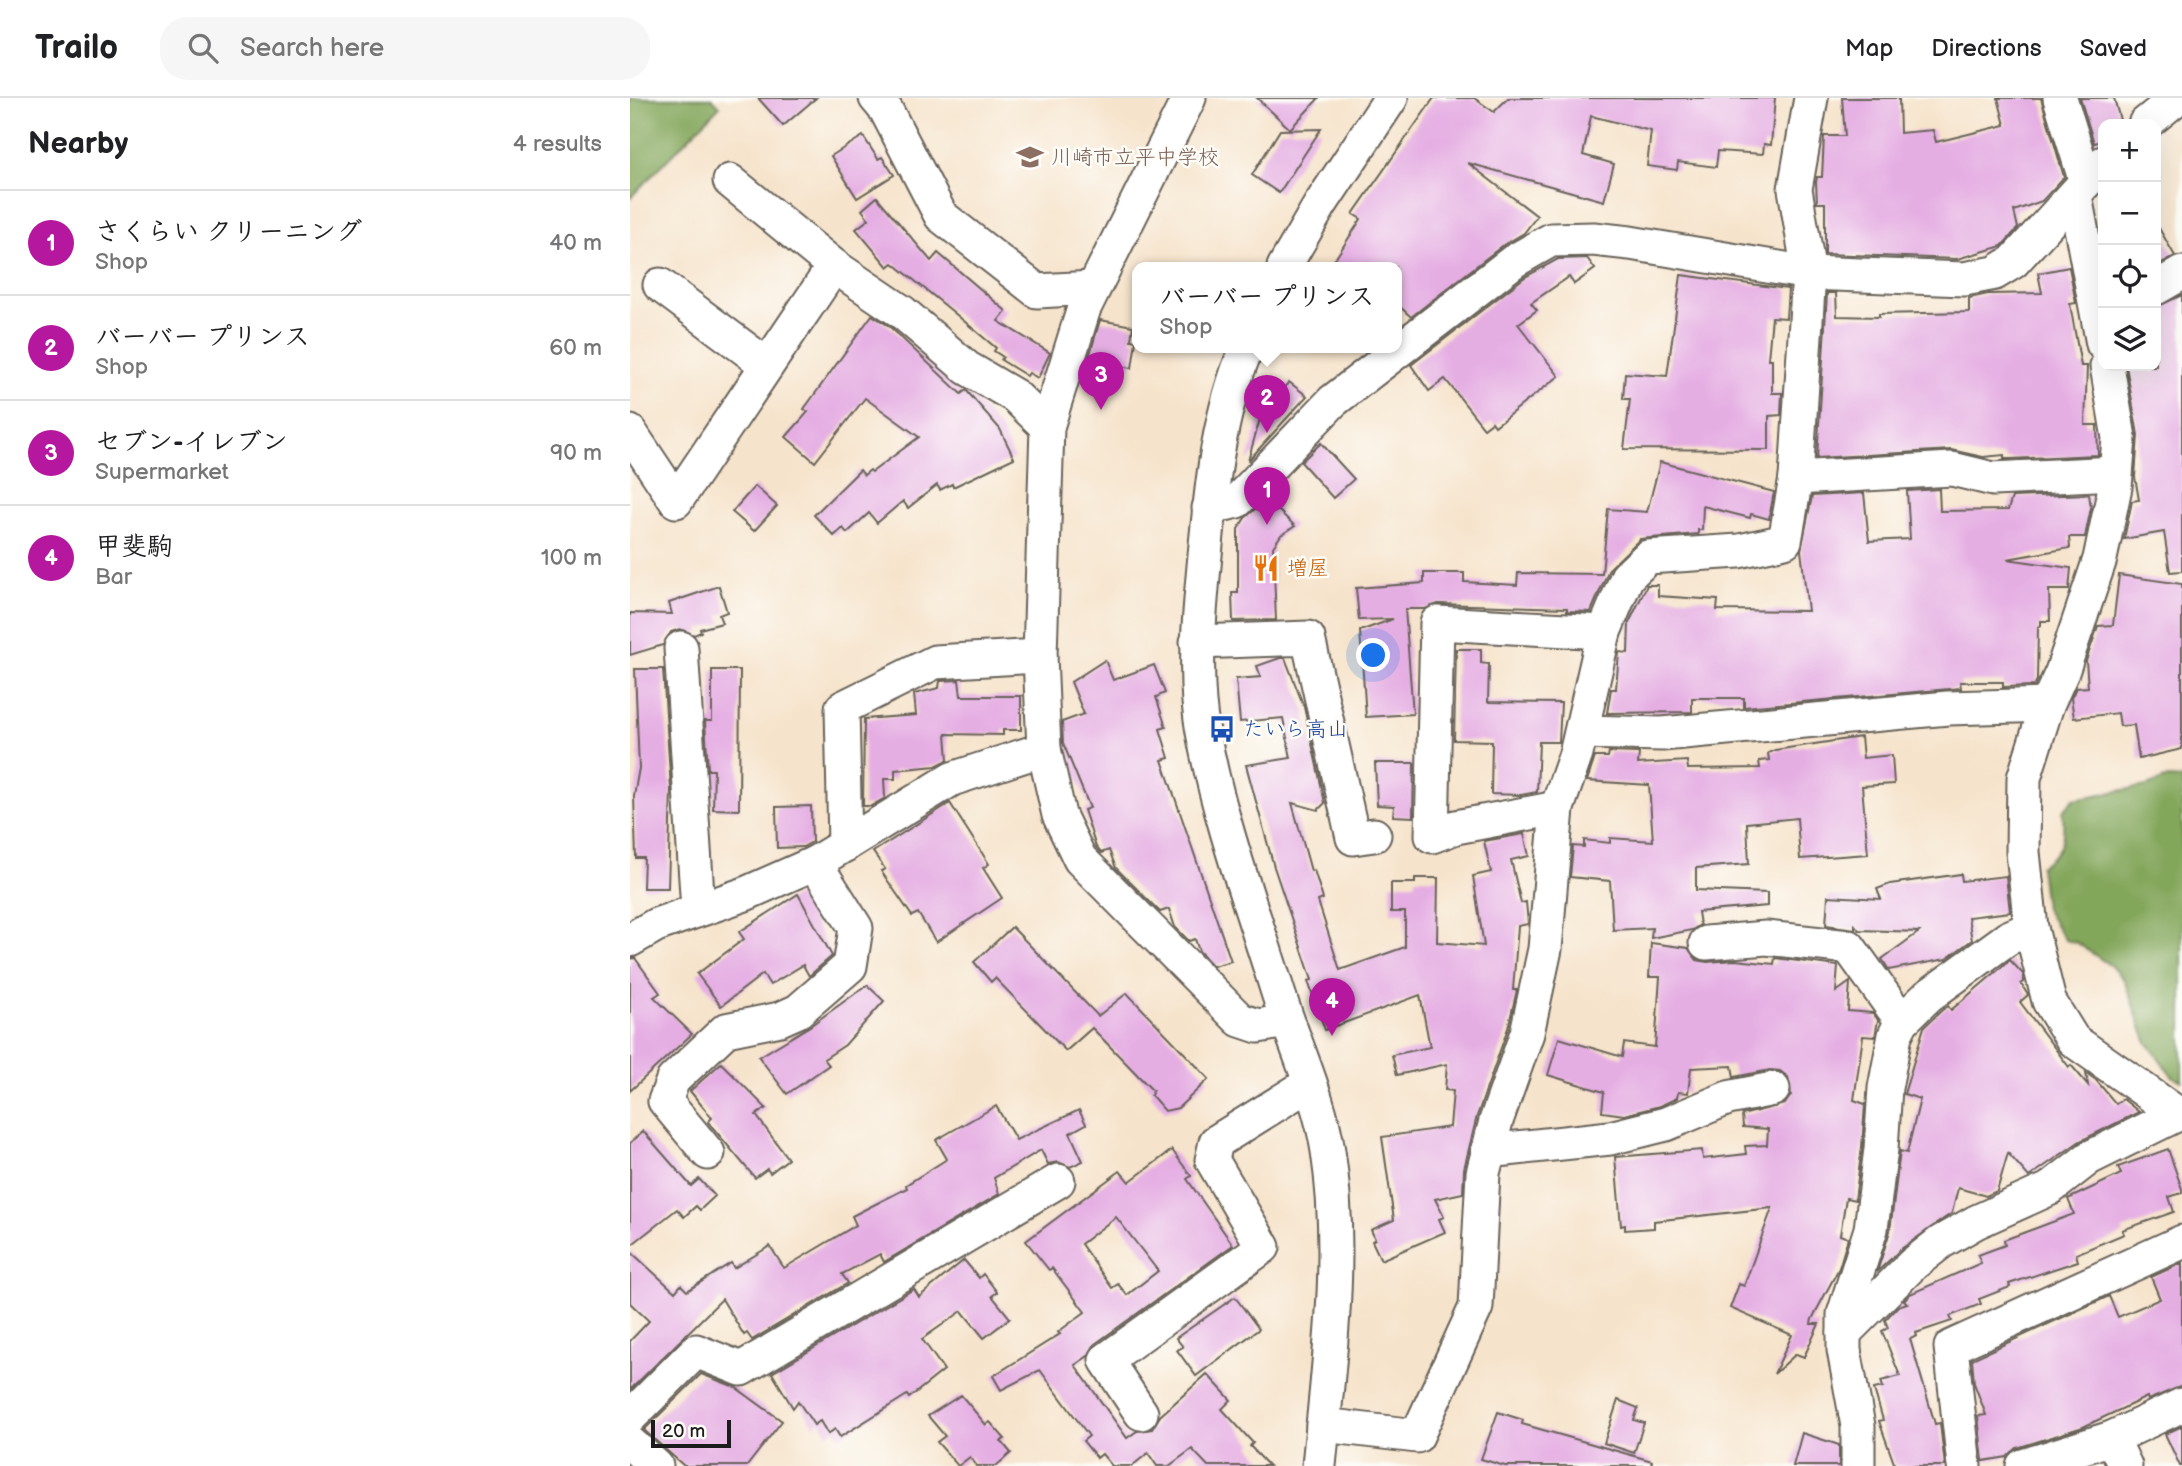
<!DOCTYPE html>
<html lang="en">
<head>
<meta charset="utf-8">
<style>
  :root { --surface:#fff; --page:#f6f6f6; --text:#202124; --muted:#757577; --line:#e0e0e0; --accent:#b5179e }
  body { margin:0; font-family:"Balsamiq Sans","Klee One",sans-serif; background:var(--page); color:var(--text) }
  .controls { position:absolute; right:21px; top:21px; display:grid; overflow:hidden; border-radius:14px; box-shadow:0 7px 28px #0002 }
  .controls button { width:63px; height:63px; display:grid; place-items:center; padding:0; border:0; border-bottom:2px solid var(--line); background:var(--surface); color:var(--text); font:35px sans-serif }
  .scale { position:absolute; left:21px; bottom:18px; width:80px; box-sizing:border-box; padding-left:7px; border:4px solid #1c1c1c; border-top:0; font-size:19px; line-height:24px; white-space:nowrap; color:#1c1c1c; -webkit-text-stroke:5px #fdfcf7; paint-order:stroke }
  .you { position:absolute; left:744px; top:558px; width:24px; height:24px; margin:-18px; border:5px solid #fff; border-radius:50%; background:#1a73e8; box-shadow:0 0 0 10px #1a73e833 }
  .badge { display:grid; place-items:center; width:46px; height:46px; border-radius:50%; background:var(--accent); color:#fff; font-size:23px; font-weight:700 }
  .pin { position:absolute; translate:-50% -58px; filter:drop-shadow(0 2px 4px #0008) }
  .pin::after { content:''; position:absolute; top:37px; width:24px; height:21px; background:inherit; clip-path:polygon(0 0,100% 0,50% 100%) }
  .popup { position:absolute; left:502px; top:164px; width:270px; height:91px; box-sizing:border-box; display:grid; place-content:center; border-radius:14px; background:var(--surface); filter:drop-shadow(0 2px 5px #0005); font-size:23px; white-space:nowrap; color:var(--muted) }
  .popup b { font-size:26px; color:var(--text) }
  .popup::after { content:''; position:absolute; left:50%; top:100%; margin-left:-14px; border:14px solid transparent; border-top-color:var(--surface) }
  .list { margin:0; padding:0; list-style:none }
  h2 { display:flex; justify-content:space-between; align-items:center; height:91px; margin:0; padding:0 28px; font-size:30px }
  h2 small { font-size:23px; font-weight:400; color:var(--muted) }
  .list li { display:grid; grid-template-columns:46px 1fr auto; gap:21px; align-items:center; box-sizing:border-box; height:105px; padding:0 28px; border-top:2px solid var(--line) }
  .list b { display:block; font-size:26px; white-space:nowrap }
  .list p { margin:0; font-size:23px; white-space:nowrap; color:var(--muted) }
  .list em { font-size:23px; font-style:normal; color:var(--muted) }
  .icon { flex:none; width:38px; height:38px; fill:none; stroke:currentColor; stroke-width:2; stroke-linecap:round; stroke-linejoin:round }
  .map { position:relative; flex:none; width:1552px; height:1368px; overflow:hidden }
  header { display:flex; align-items:center; gap:42px; box-sizing:border-box; height:98px; padding:0 35px; background:var(--surface); border-bottom:2px solid var(--line) }
  header strong { font-size:33px }
  nav { display:flex; gap:38px; margin-inline-start:auto; font-size:24px }
  .search { width:490px; height:63px; background:var(--page); display:flex; align-items:center; gap:18px; box-sizing:border-box; padding:0 24px; border-radius:28px; color:var(--muted); font-size:26px }
  main { display:flex }
  aside { flex:1; background:var(--surface) }
  .map>svg:first-child { display:block }
</style>
</head>
<body>
<header>
<strong>Trailo</strong>
<div class="search"><svg class="icon" aria-label="search" viewBox="0 0 24 24"><circle cx="10" cy="10" r="6"/><path d="M15 15l6 6"/></svg>Search here</div>
<nav><a>Map</a><a>Directions</a><a>Saved</a></nav>
</header>
<main>
<aside>
<h2>Nearby<small>4 results</small></h2>
<ul class="list">
<li><span class="badge">1</span><div><b>さくらい クリーニング</b><p>Shop</p></div><em>40 m</em></li>
<li><span class="badge">2</span><div><b>バーバー プリンス</b><p>Shop</p></div><em>60 m</em></li>
<li><span class="badge">3</span><div><b>セブン-イレブン</b><p>Supermarket</p></div><em>90 m</em></li>
<li><span class="badge">4</span><div><b>甲斐駒</b><p>Bar</p></div><em>100 m</em></li>
</ul>
</aside>
<div class="map">
<svg width="1552" height="1368" viewBox="0 0 1552 1368">
  <rect width="100%" height="100%" fill="#fdfcf7"/>
  <filter id="ink" filterUnits="userSpaceOnUse"><feTurbulence type="fractalNoise" baseFrequency=".0143" numOctaves="2"/><feDisplacementMap in="SourceGraphic" scale="14" xChannelSelector="R" yChannelSelector="G"/><feConvolveMatrix kernelMatrix="1 2 1 2 8 2 1 2 1" color-interpolation-filters="sRGB"/></filter>
  <filter id="wash" filterUnits="userSpaceOnUse"><feTurbulence type="fractalNoise" baseFrequency=".00686" numOctaves="4" result="noise"/><feDisplacementMap in="SourceGraphic" scale="28" xChannelSelector="R" yChannelSelector="G"/><feGaussianBlur stdDeviation="1.57" result="paint"/><feColorMatrix in="noise" values="0 0 0 0 0 0 0 0 0 0 0 0 0 0 0 0 0 1.4 0 .05"/><feComposite in="paint" operator="in"/></filter>
  <g filter="url(#wash)">
    <rect width="100%" height="100%" fill="#f6e3cb"/>
    <g fill="#82a65a" stroke="#4f613b" stroke-width="2">
      <path d="M0,0h82l8,8 -90,92z"/>
      <path d="M1538,680l14,1v302l-9,-4 -27,-36 -22,-61 -13,-14 -34,-23 -12,-3 -20,-31 -5,-43c25,-16 24,-27 23,-55l11,-12 73,-13z"/>
    </g>
    <g id="blocks">
      <g fill="#e5aee3" fill-rule="evenodd">
        <path d="M128,0h58l-33,28z"/>
        <path d="M627,0h62l-29,31z"/>
        <path d="M804,0h40l20,14 14,-14h267l-4,47 -7,-1 -1,10 -45,-3 -2,16 -38,-5 -1,8 -30,-4 4,-35 -60,-15 -8,39 31,9 -10,37 -136,-38 69,53 -13,17 -22,13 -91,71 -15,-14v-36h-66l31,-48 -8,-5z"/>
        <path d="M1212,0h57l1,35 33,-3 3,12 69,-17 -7,-27h43l23,79 -22,24 -28,10 4,17 -16,18 -45,13 -132,-5v-51h-8l-1,-21 1,-5h5l2,-41h21z"/>
        <path d="M1450,0h34l6,22 -17,4v17l-9,2z"/>
        <path d="M691,31l-42,64 -27,-18 28,-45z"/>
        <path d="M233,38l15,23 4,-2 12,18 -37,23 -26,-42z"/>
        <path d="M247,99l54,64 7,-8 68,58 -8,10 52,32 -12,25 -9,-5 -2,3 -26,-16 2,-3 -9,-6 2,-3 -44,-37 -59,-48 -5,4 -32,-38 13,-10 -7,-9z"/>
        <path d="M1526,125l19,33 -19,10z"/>
        <path d="M957,160l8,11 -21,15 -5,-7 -38,26 6,7 -19,14 41,52 -64,50 -3,-4 -8,6 -39,-49 -16,12 -18,-26 114,-88 33,-18z"/>
        <path d="M1439,169l7,36 -6,1 11,62h6l-2,59h12l1,30 -88,4h-6v-4l-21,2 -32,-7 -134,8 10,-165h9l1,23 42,1v-3l90,-2v-14l19,-4 54,-1 -4,-20z"/>
        <path d="M1051,177l107,14 -2,29 -14,-1 -4,42h4v34h10l-1,22 -12,1v34l-145,-1 6,-50h-7l2,-26 42,3z"/>
        <path d="M1552,197v276l-12,1 -6,-40 -40,7 8,-38 7,-1 -4,-23 3,-42 -12,-69h30v-59z"/>
        <path d="M242,217l17,11 72,68 5,-4 34,39 14,29 -61,29 -1,-3 -12,6 -3,-5 -29,23 -5,-7 -26,22 -8,-10 -22,20 -4,-5 -9,8 -20,-21 46,-45 4,5 6,-5 2,2 47,-35 -54,-39 -50,64 -29,-25 22,-25 -4,-3z"/>
        <path d="M470,222l33,6 -2,14 5,1 -4,27 -44,-7z"/>
        <path d="M659,284l18,14 -59,65 13,-46z"/>
        <path d="M691,345l33,36 -21,19 -32,-36z"/>
        <path d="M1030,364l114,30 -5,27 -18,-5 -1,4 -47,-12 -1,24h-4v4l-58,5 -31,30 -18,43 -24,-1v-3l-129,-4 -13,5h-20l8,105 -47,3 -6,-86 33,-12 -34,1 -3,-32 68,-5v-10h40v9l53,3 1,-12 84,1 6,-65 39,3z"/>
        <path d="M125,388l22,20 -23,25 -22,-19z"/>
        <path d="M1309,391l1,22 68,-1 4,-13 77,-3 2,14 -6,29h-16l1,11 -63,11 64,9 -2,22h-20l1,31h-9v5l-3,1 -1,53 -3,6 -31,1v-5h-43l1,6 -217,19v-9h-52v14l-85,1 4,-24h5l3,-37 9,1 1,-30 18,-38h11v11l60,4 -1,10 91,1 -7,-61 11,-54 52,-3 5,48 41,-2 -3,-48z"/>
        <path d="M636,401l14,8 -2,3 17,16 -14,9 -8,12 3,73 -43,1 -1,-28h6v-64l7,-11z"/>
        <path d="M1489,477l63,9v165l-43,10 -5,-34 -14,1 -2,-13 -44,5 -3,-20 5,-10 12,-1 -2,-26 12,-35 15,-1z"/>
        <path d="M89,488l8,26 -8,3 3,8 -22,6 1,3 -7,3 -14,-6 -9,3 -8,13 -33,10v-42l42,1 -3,-11z"/>
        <path d="M826,551h25v14l8,1 -1,38 73,1 -2,39h-20l-2,50 -16,3 -30,-1 1,-53 -38,-1z"/>
        <path d="M650,560h5l19,49 21,96 -7,7 -26,-7 19,68 3,-1 9,29 -5,2 22,69 65,-23v-35h-14v-29h24v-5h23l-1,64 47,4 -11,-70 18,-4 -7,-31 40,-7 5,22 -18,4 10,43 5,-1 2,22 -10,2 -5,64h4l-9,38 -31,88 -13,53 -1,24 -28,6 9,18 -5,2 6,13 -64,28 -9,-19 3,-2 -4,-9 23,-10 -12,-83 68,-10 3,-36 -8,-1 2,-26 -50,11 -5,-20 38,-8 -10,-52 -95,35 -17,-49 4,-1 -38,-113 -28,-102 45,-7 -8,-40 -43,4 -4,-43 25,-2 -4,-11z"/>
        <path d="M475,562l8,20 41,-15 11,28 -9,4 10,30 -6,2 9,29 -7,2 69,201 -18,5 -14,-15 -4,-12 -6,2 -14,-14 -6,-18 -9,3 -44,-44 -7,-18 -8,3 -5,-6 -12,-37 6,-2 -27,-65 -1,-21 22,-8 -13,-32z"/>
        <path d="M5,571h28l8,120 -3,99h-25l1,-30h-8l-2,-62 5,-28z"/>
        <path d="M82,572h28l-1,140 -26,-1 1,-39h-6l-3,-49h7z"/>
        <path d="M329,582l2,16h60v34h-18v5l-57,-1 2,26 -12,6 -41,4v9h-11l1,19 -14,8h-8l1,-87 52,-4 -2,-21 25,-6 1,-7z"/>
        <path d="M1231,639l2,21 29,-3 2,29 -32,2 6,68 -68,5 -3,-41 -50,5 2,41 -53,4v22l71,3v13l-69,6 2,13 -8,5 -41,8 1,-10 -39,2 -3,-49 -40,-4 3,-31 11,1v-7l26,3v-5l43,3 -4,-56 -62,-4 8,-24h13l1,-5 30,1 -1,11 49,-3 1,8 72,-1 -1,-7 10,-1 -1,-7 7,-3z"/>
        <path d="M745,665h39l-1,54 -20,-1 1,-10 -17,-1z"/>
        <path d="M320,705l39,61 -6,4 19,30 -66,44 -18,-29 -6,3 -31,-45 4,-2 -12,-17z"/>
        <path d="M181,708l1,36 -9,5 -26,1 -1,-41z"/>
        <path d="M1331,776l1,7 44,-5 4,36 -42,5 4,23 -26,19 -57,11 -7,-11 37,-27 -60,-2 -4,-5v4l-29,-4 2,-29 53,3 -4,-10 13,-5z"/>
        <path d="M168,796l34,62 -23,20 -6,-11 -33,20 -7,-11 -42,32 -24,-32 47,-35 -5,-7z"/>
        <path d="M382,829l86,89 29,-23 82,86 -31,29 -13,3 -14,-16 2,-4 -61,-63 -26,23 -71,-73 -4,4 -17,-20z"/>
        <path d="M1021,845l37,5 9,12 10,2 28,-2 39,4 1,-6 63,8 -2,26 14,-10 -2,29 25,2 5,7 -3,17 -12,-1 -9,64 11,4 -3,43 -7,53 -9,-2 -6,37 8,3 -9,30 -27,51 -1,5h8l-15,33 -8,-3 -22,20 18,-39 -62,-27 9,-24 5,2 28,-78 -118,13v7l-29,2v-5l-4,1 -6,-69 87,-7 1,9 43,-5 -1,-8 22,-1 1,-16 -25,-2 -1,-12 43,-11 6,-9 -3,-18 -8,-6 -10,-1 -36,7 -2,-11 -41,2 -3,25 -10,-1 -1,6 -17,8 -36,9 -22,-3 2,-20 -56,-17 11,-37 63,19 2,-14 31,4 5,-70h-11z"/>
        <path d="M5,860l25,35 -6,4 38,37 -62,57v-132z"/>
        <path d="M1380,862l13,14 1,8 -3,2 7,11 -8,7 49,65 2,-2 17,20 -2,-12 10,7 20,24 7,-5 16,13 -59,29 -51,36 -21,-24 -11,38 -11,5 -28,-8 -6,25 -51,36 -24,23 13,-41 10,-80 7,2 13,-54 -16,-5 20,-67 18,-17 6,-4 3,4z"/>
        <path d="M237,887l17,16 -39,44 -21,14 5,6 -42,29 -28,-37 51,-31z"/>
        <path d="M91,965l45,45 -10,7 32,44 -18,14 -3,-4 -12,9 -47,-56 4,-4 -22,-27z"/>
        <path d="M366,1008l20,34 63,-30 7,14 -16,9 13,28 -13,6 -12,-5 -10,2 -7,-14 -47,28 5,16 -115,68 -4,-8 -38,20 6,9 -96,57 -5,-7 -3,2 -22,-36 -92,91v-49l19,-20 -19,-18v-52l45,41 6,-7 6,6 44,-28 3,5 36,-22 14,22 72,-43 -4,-9 55,-28 -1,-3 41,-26 -11,-19z"/>
        <path d="M13,1033l48,55 8,-7 16,17 -15,14 -4,-4 -12,11 -7,-8 -47,37v-103z"/>
        <path d="M1538,1051l14,40v4l-13,4 5,15 -52,18 2,4 -48,20 2,7 -69,23 1,3 -31,12 2,5 -31,12 2,5 -36,12 1,3 -7,3 25,85 5,-1 5,43h-50l-16,-45 4,-1 -9,-31 9,-2 -2,-6 19,-5 -18,-45 6,-3 -3,-8 13,-14 9,-3 -3,-3 6,-6 71,-31 -3,-8 27,-10 -1,-5 70,-26 -6,-15 53,-25 -3,-7z"/>
        <path d="M542,1052l19,26 -4,3 46,66 -138,99 -7,12 -13,9 52,73 10,-7 15,-2 8,-13 47,-42 24,26 -9,9 31,34 -3,3 19,20h-61l-16,-17 -23,17h-12l-9,-13 -16,13h-20l-10,-12 -5,4 -14,-17 6,-5 -49,-66 -39,20 -8,-14 67,-42 -2,-2 27,-20 -33,-44 -3,2 -23,-29 94,-70 9,11zM486,1119l42,54 -31,24 -9,-11 -6,4 -31,-44z"/>
        <path d="M334,1162l15,18 4,-4 14,18 -5,4 18,22 -26,20 -22,-27 -40,28 22,31 -35,28 -2,-3 -67,42 -5,-8 -7,5 -8,-13 -6,4 -16,-24 -5,7 -21,-35 142,-84 5,8z"/>
        <path d="M1552,1165v123l-34,14 -1,-3 -64,30 -66,21 -10,9 -24,4 -5,-45 8,-1 -12,-32 -2,-24 137,-63 9,21 42,-18 -9,-22z"/>
        <path d="M605,1199l24,32 -63,47 -19,-26 6,-3 -7,-9z"/>
        <path d="M71,1276l34,13 47,34 -35,45h-63l-40,-36z"/>
        <path d="M331,1297l25,30 4,-3 15,17 -4,2 10,12 -15,13h-19l-7,-9 -12,9 -21,-24 8,-6 -17,-20z"/>
        <path d="M988,1302l20,8 -4,12 10,3 -10,30 -30,-10z"/>
        <path d="M868,1314l25,8 -1,4 130,37 -1,5h-146l-24,-7z"/>
        <path d="M1552,1328v40h-2l-15,-32z"/>
        <path d="M1172,1335l37,12v21h-46z"/>
      </g>
    </g>
  </g>
  <g filter="url(#ink)">
    <use href="#blocks" fill-opacity="0" stroke="#686259" stroke-width="2"/>
    <g fill="none" stroke-linecap="round" stroke-linejoin="round">
      <defs>
        <g id="minor">
          <path d="M246,0l10,12 55,106 96,75 56,-3"/>
          <path d="M559,0l-105,210 -37,119 -7,229 4,93 15,66 21,44 160,161 18,6 29,-5"/>
          <path d="M1430,0l26,84"/>
          <path d="M1515,26l32,-26"/>
          <path d="M100,83l104,85 68,46 65,56 48,28 32,31"/>
          <path d="M1445,98l28,148"/>
          <path d="M654,169l36,-62 71,-107"/>
          <path d="M30,187l107,80"/>
          <path d="M1526,190l26,-15"/>
          <path d="M617,249c-30,70 -36,145 -43,219 -5,54 -11,113 -1,166 16,87 47,171 73,254 16,53 44,111 52,165 16,104 1,211 -9,315"/>
          <path d="M0,334l46,69 158,-235"/>
          <path d="M1166,380l156,-9 41,10 123,-6"/>
          <path d="M579,410l28,-7 96,-100 181,-140 37,-21 42,-1 37,4 179,30 155,6 31,-6 18,-11 90,-99"/>
          <path d="M567,544l111,-4 45,200 21,-3"/>
          <path d="M51,550l17,262"/>
          <path d="M952,634l80,2 286,-26 99,-3"/>
          <path d="M927,710l-101,19 -24,9 5,-213 167,9"/>
          <path d="M215,747l-3,-137 93,-46 105,-6"/>
          <path d="M0,842l26,-15 89,-31 70,-31 137,-84 92,-30"/>
          <path d="M1076,845l60,-5 83,9 53,74"/>
          <path d="M858,1053l122,-13 56,-14 62,-26 45,-9"/>
          <path d="M78,1055l-43,-52 8,-21 53,-50 54,-11 18,-8 52,-45 6,-38 -41,-65"/>
          <path d="M1214,1235l69,-69 28,-22 35,-20 73,-33 40,-31 89,-44 -105,-74 -24,-39 -18,-73 -8,-76 1,-74 23,-73 15,-33 38,-113 15,-72 4,-49 -12,-72"/>
          <path d="M511,1315l-35,-53 157,-113 -51,-87 4,-18 93,-58"/>
          <path d="M0,1319l66,-66 45,18 317,-188"/>
          <path d="M693,1327l94,11 59,-129 7,-134 13,-52 31,-88 18,-84 12,-141 19,-54 28,-122 23,-55 21,-20 91,-6 46,-10 11,-63 13,-205 -14,-84 16,-91"/>
          <path d="M1482,1340l13,28"/>
          <path d="M0,1345l26,23"/>
          <path d="M1228,1368v-40l-14,-76v-36l27,-85 10,-80 4,-61 10,-53 7,-14 26,-25 80,-58 23,-10"/>
          <path d="M1334,1368l-13,-119 231,-105"/>
          <path d="M1393,1368l89,-28 70,-33"/>
        </g>
      </defs>
      <use href="#minor" stroke="#686259" stroke-width="37"/>
      <use href="#minor" stroke="#fff" stroke-width="33"/>
    </g>
  </g>
  <defs>
    <symbol id="school-bare" viewBox="-9 -9 18 18"><path d="M0-5L7-2L0 1L-7-2ZM-4 1L0 2.5L4 1V4Q0 6-4 4Z" fill="#8d6e63" stroke="#fdfcf7" stroke-width="2.5" paint-order="stroke"/></symbol>
    <symbol id="restaurant-bare" viewBox="-9 -9 18 18"><path d="M-5-6h1v4h1v-4h1v4h1v-4h1v5L-1.5 .5V6h-2V.5L-5-1ZM5-6V6H3V1.5H1.5Q1.5-4 5-6Z" fill="#e8710a" stroke="#fdfcf7" stroke-width="2.5" paint-order="stroke"/></symbol>
    <symbol id="bus-bare" viewBox="-9 -9 18 18"><path d="M-5-6H5V4H4V6H2V4H-2V6H-4V4H-5ZM-3.5-4V0h7V-4ZM-3.5 1.2v1.5H-2V1.2ZM2 1.2v1.5H3.5V1.2Z" fill="#1a4fb4" stroke="#fdfcf7" stroke-width="2.5" paint-order="stroke"/></symbol>
  </defs>
  <g fill-rule="evenodd">
    <use href="#school-bare" x="381" y="40" width="38" height="38"/>
    <use href="#restaurant-bare" x="617" y="451" width="38" height="38"/>
    <use href="#bus-bare" x="573" y="612" width="38" height="38"/>
  </g>
  <g text-anchor="middle" stroke-width="5" stroke-linejoin="round" paint-order="stroke">
    <g font-size="21" fill="#785e54" stroke="#fdfcf7" text-anchor="start">
      <text x="421" y="66">川崎市立平中学校</text>
    </g>
    <g font-size="21" fill="#c56008" stroke="#fdfcf7" text-anchor="start">
      <text x="657" y="477">増屋</text>
    </g>
    <g font-size="21" fill="#164399" stroke="#fdfcf7" text-anchor="start">
      <text x="613" y="638">たいら高山</text>
    </g>
  </g>
</svg>
<div class="controls">
<button>+</button>
<button>−</button>
<button><svg class="icon" aria-label="locate" viewBox="0 0 24 24"><circle cx="12" cy="12" r="6"/><path d="M12 2v4M12 18v4M2 12h4M18 12h4"/></svg></button>
<button><svg class="icon" aria-label="layers" viewBox="0 0 24 24"><path d="M12 4l9 5-9 5-9-5zM3 14l9 5 9-5"/></svg></button>
</div>
<div class="scale">20 m</div>
<div class="you"></div>
<div class="pin badge" style="left:637px;top:427px">1</div>
<div class="pin badge" style="left:637px;top:335px">2</div>
<div class="popup"><b>バーバー プリンス</b>Shop</div>
<div class="pin badge" style="left:471px;top:312px">3</div>
<div class="pin badge" style="left:702px;top:938px">4</div>
</div>
</main>
</body>
</html>
